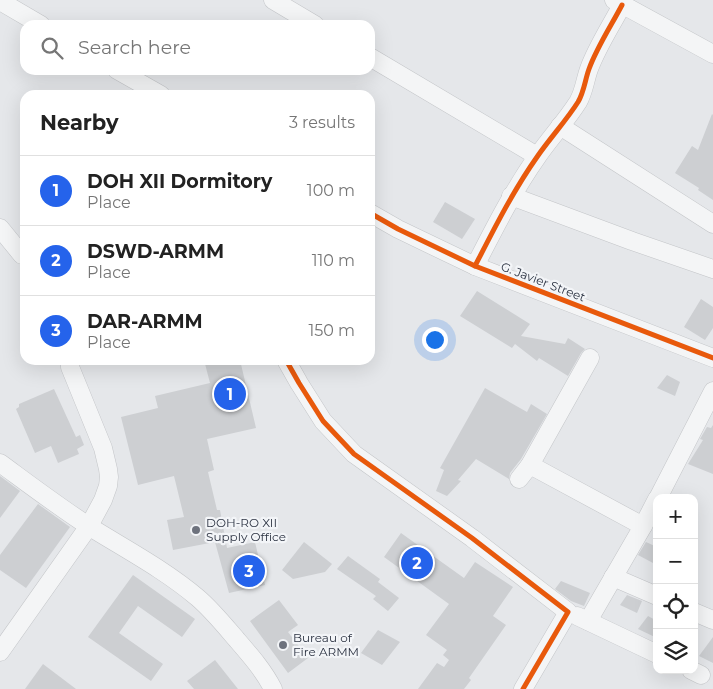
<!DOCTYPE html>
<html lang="en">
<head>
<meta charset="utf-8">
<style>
  :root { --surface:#fff; --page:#f2f2f2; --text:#222; --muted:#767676; --line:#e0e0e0; --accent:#2563eb }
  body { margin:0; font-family:Montserrat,sans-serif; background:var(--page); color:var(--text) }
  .controls { position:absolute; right:15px; bottom:15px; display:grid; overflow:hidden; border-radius:10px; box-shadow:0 5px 20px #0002 }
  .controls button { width:45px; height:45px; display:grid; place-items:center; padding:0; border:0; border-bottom:1px solid var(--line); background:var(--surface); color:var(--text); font:25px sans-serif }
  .you { position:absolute; left:434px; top:339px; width:18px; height:18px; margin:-12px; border:4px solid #fff; border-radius:50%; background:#1a73e8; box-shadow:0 0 0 8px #1a73e833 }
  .badge { display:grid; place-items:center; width:32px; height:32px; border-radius:50%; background:var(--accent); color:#fff; font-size:16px; font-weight:700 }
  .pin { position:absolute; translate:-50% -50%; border:2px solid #fff; box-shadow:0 1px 5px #0006 }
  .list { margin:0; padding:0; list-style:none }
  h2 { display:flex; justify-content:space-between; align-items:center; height:65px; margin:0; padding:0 20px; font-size:21px }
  h2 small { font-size:16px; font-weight:400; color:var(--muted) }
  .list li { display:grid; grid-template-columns:32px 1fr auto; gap:15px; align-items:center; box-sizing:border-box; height:70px; padding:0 20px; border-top:1px solid var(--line) }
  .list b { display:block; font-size:19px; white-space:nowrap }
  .list p { margin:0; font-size:16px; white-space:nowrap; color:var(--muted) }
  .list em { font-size:16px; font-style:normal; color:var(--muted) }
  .icon { flex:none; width:28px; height:28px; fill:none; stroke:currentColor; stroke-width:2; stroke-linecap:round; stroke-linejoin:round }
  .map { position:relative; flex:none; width:713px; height:689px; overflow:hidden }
  .search { position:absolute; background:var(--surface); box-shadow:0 5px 20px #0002; left:20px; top:20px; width:355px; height:55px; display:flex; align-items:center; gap:12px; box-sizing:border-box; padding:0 18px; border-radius:15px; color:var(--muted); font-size:19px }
  .panel { position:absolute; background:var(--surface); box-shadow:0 5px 20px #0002; left:20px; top:90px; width:355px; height:275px; border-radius:15px }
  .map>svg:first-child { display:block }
</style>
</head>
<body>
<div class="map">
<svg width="713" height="689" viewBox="0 0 713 689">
  <rect width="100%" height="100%" fill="#e5e7ea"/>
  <g fill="#cdcfd2">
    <path d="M712,114l1,1v85l-15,-10 1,-2 -24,-15 17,-27 6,4z"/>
    <path d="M445,202l30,17 -13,20 -29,-17z"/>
    <path d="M477,291l53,33 -9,12 44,8 3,-6 17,11 -4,4 -13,23 -29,-18 -2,3 -22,-17 -3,4 -52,-32z"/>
    <path d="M701,299l12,8v21l-8,12 -21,-13z"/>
    <path d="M204,360h36l16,68 -49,11 7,31 -6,2 9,38h3l7,38 28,-6 10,43 -36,8 -14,-51 -42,8 -6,-30 17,-3 -10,-41 -36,9 -17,-68 37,-9 -3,-12 55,-13z"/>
    <path d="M667,375l13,7 -5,14 -18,-8z"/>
    <path d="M485,388l42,24 4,-8 16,10 -26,45 -11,14 -1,6 -33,-20 -18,21 3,1 -14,15 -11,-5 8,-21 -4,-2z"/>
    <path d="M54,389l22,48 4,-2 4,10 -7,4 2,5 -21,9 -7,-17 -16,7 -19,-44 3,-2v-3z"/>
    <path d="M713,425v49l-25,-10 15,-24 -3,-1 7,-12 4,1z"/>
    <path d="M0,476l20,15 -20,27z"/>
    <path d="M38,504l32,23 -44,61 -26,-18v-15z"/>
    <path d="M401,533l63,45 11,-16 38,25 -20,29 13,9 -37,53 2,2 -7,9h-46l19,-26 7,4 5,-7 -6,-5 4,-5 -21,-15 23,-31 -65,-47z"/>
    <path d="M304,542l28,22 -7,8 -32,7 -11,-9z"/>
    <path d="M646,542l11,5v7l-4,9 -15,-8z"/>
    <path d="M348,556l32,23 -2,3 21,16 -11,13 -15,-12 3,-3 -39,-27z"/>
    <path d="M133,575l62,44 -13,18 -44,-31 -19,27 44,31 -12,17 -63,-44z"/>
    <path d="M561,581l29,12 -6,13 -13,-5 -16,-12z"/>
    <path d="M627,595l15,6 -5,12 -17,-8z"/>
    <path d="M279,600l19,25 -10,7 20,26 -20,15 -38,-52z"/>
    <path d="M648,616l9,5v17l-19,-9z"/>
    <path d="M378,630l22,12 -18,23 -21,-12z"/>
    <path d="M713,637v26l-14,-7z"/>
    <path d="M215,660l23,29h-44l-7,-8z"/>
    <path d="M43,664l33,25h-51z"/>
  </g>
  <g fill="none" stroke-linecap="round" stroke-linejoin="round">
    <defs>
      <g id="minor">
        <path d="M273,0l42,25"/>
        <path d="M614,0l99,54"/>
        <path d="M0,1l41,24"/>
        <path d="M370,57l167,99"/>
        <path d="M117,70l44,25"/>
        <path d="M560,126l153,98"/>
        <path d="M511,196l121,45 81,28"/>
        <path d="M370,213l28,16 77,37 238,92"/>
        <path d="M0,228l22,27"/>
        <path d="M475,266c19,-37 38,-75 62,-109 13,-19 29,-36 41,-55 6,-10 7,-22 11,-33 8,-22 22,-43 33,-64"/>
        <path d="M286,360l13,23 24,38 31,33 118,84 96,74 -45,77"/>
        <path d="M0,463c30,22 59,44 90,64 37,23 75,43 108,71 14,12 27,28 39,42 13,15 27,31 36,49"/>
        <path d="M530,465l113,61"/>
        <path d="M519,479l11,-14 60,-107"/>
        <path d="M658,498l55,-107"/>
        <path d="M613,577l44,19"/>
        <path d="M694,612l19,8"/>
        <path d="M577,616l80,38"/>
        <path d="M588,621l55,-95 14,-27"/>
        <path d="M0,652l89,-126 14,-26 5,-14 1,-9 -1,-8 -5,-21 -33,-81v-7"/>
        <path d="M691,670l10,5"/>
      </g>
    </defs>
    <use href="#minor" stroke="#c3c5c8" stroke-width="19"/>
    <use href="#minor" stroke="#f4f5f6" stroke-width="18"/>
    <defs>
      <g id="cycleway">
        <path d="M370,213l28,16 77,37 238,92"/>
        <path d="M475,266c19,-37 38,-75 62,-109 13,-19 29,-36 41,-55 6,-10 7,-22 11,-33 8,-22 22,-43 33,-64"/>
        <path d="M286,360l13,23 24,38 31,33 118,84 96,74 -45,77"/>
      </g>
    </defs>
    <use href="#cycleway" stroke="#f3f5f8" stroke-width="8"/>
    <use href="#cycleway" stroke="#e8590c" stroke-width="5"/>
  </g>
  <g fill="#6d727d" stroke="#f3f5f8" stroke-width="2">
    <circle cx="196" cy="530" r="5"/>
    <circle cx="283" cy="645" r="5"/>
  </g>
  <g text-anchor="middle" stroke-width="4.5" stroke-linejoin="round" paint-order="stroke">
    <g font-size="12" fill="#2c3342" stroke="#f3f5f8">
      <text transform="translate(543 282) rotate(21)" y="4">G. Javier Street</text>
    </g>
    <g font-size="12" fill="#2c3342" stroke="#f3f5f8" text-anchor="start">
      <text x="206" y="527">DOH-RO XII<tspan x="206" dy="14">Supply Office</tspan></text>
      <text x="293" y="642">Bureau of<tspan x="293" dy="14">Fire ARMM</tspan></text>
    </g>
  </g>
</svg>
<div class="controls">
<button>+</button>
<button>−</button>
<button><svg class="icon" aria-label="locate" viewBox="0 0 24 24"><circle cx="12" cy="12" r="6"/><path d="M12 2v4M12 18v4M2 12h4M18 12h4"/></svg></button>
<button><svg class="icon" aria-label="layers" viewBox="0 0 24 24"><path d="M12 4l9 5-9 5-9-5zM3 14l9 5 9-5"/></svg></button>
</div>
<div class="you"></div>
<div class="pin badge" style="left:230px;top:394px">1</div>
<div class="pin badge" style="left:417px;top:563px">2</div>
<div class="pin badge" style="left:249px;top:571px">3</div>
<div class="search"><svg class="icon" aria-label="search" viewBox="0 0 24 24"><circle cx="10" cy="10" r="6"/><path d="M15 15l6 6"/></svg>Search here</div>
<section class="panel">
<h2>Nearby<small>3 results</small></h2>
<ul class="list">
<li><span class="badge">1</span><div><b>DOH XII Dormitory</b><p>Place</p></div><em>100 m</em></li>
<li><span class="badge">2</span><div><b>DSWD-ARMM</b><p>Place</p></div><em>110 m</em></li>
<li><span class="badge">3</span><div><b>DAR-ARMM</b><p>Place</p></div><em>150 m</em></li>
</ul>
</section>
</div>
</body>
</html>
